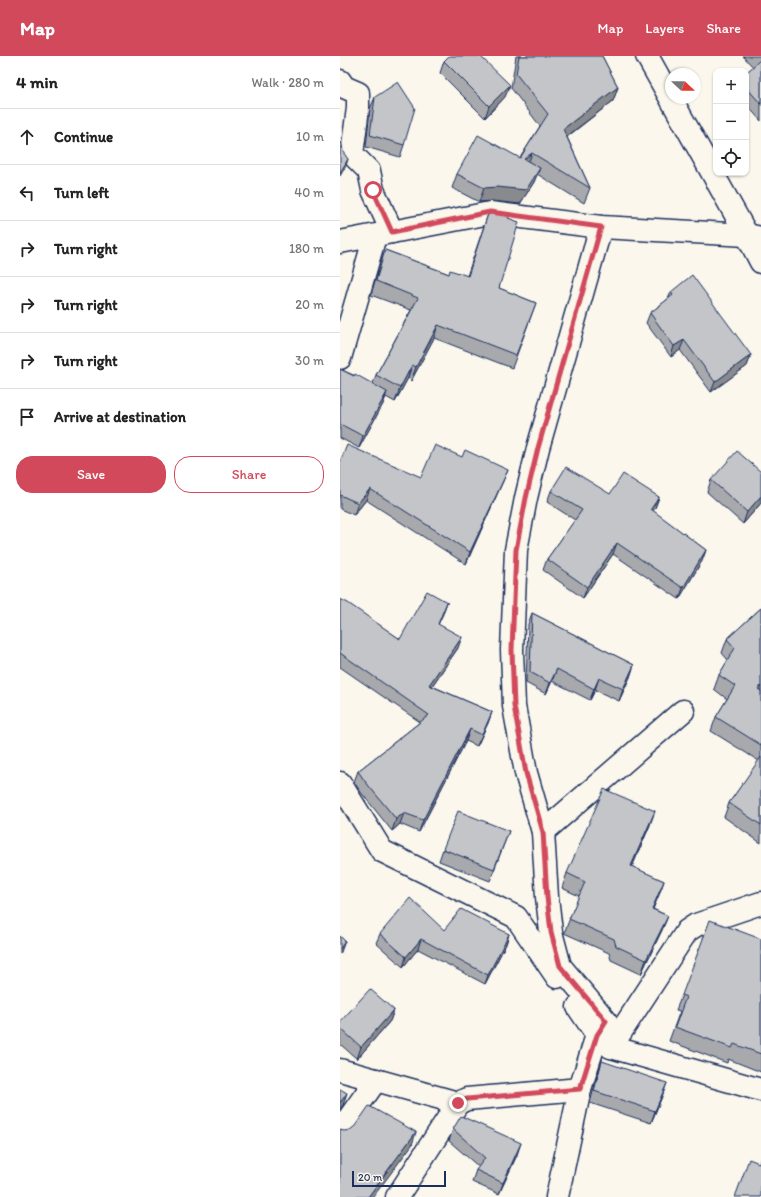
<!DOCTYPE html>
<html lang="en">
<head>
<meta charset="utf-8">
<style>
  :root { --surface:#fff; --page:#f2f2f2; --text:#222; --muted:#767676; --line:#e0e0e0; --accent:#d1495b }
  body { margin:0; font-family:Itim,sans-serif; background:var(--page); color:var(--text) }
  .controls { position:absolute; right:12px; top:12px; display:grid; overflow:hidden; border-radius:8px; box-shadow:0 1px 3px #0004 }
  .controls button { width:36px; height:36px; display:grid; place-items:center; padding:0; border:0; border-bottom:1px solid var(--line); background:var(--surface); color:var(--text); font:20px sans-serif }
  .compass { position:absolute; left:325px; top:12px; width:36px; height:36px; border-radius:50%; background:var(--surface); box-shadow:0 1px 3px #0004; rotate:112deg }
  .scale { position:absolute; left:12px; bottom:10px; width:94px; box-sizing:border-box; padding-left:4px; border:2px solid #1b2f5e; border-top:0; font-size:11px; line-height:14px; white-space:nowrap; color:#1b2f5e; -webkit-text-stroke:3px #fbf7ec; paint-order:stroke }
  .stop { position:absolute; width:12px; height:12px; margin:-9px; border:3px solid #d1495b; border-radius:50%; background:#fff }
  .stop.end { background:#d1495b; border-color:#fff; box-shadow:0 1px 4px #0008 }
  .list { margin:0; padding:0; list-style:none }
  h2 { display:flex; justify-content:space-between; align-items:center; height:52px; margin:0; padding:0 16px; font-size:17px }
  h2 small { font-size:13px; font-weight:400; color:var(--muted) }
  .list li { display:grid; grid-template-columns:26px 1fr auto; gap:12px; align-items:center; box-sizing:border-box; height:56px; padding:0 16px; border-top:1px solid var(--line) }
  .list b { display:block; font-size:15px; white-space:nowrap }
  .list em { font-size:13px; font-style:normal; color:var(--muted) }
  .actions { display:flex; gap:8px; padding:12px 16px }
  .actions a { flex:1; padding:9px 0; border:1px solid var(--accent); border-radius:16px; text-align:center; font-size:14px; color:var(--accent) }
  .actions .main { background:var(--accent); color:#fff }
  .icon { flex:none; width:22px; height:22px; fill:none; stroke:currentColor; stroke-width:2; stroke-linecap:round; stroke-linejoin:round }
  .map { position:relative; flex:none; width:421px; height:1141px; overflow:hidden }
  header { display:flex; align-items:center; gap:24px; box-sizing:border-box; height:56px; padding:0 20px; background:var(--accent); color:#fff }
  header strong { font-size:19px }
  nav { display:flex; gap:22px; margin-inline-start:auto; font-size:14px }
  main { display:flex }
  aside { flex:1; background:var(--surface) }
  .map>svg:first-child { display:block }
</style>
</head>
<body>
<header>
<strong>Map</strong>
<nav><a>Map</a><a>Layers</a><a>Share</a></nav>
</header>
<main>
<aside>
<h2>4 min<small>Walk · 280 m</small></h2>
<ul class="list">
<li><svg class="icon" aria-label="ahead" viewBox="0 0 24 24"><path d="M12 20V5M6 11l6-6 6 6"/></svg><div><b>Continue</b></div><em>10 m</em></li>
<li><svg class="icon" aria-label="left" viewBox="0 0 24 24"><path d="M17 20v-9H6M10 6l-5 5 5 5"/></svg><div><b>Turn left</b></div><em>40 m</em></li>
<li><svg class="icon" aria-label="right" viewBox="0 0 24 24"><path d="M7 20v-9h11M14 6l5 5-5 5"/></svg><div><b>Turn right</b></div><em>180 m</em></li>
<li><svg class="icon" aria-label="right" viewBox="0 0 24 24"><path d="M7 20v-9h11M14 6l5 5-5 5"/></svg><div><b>Turn right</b></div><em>20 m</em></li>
<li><svg class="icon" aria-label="right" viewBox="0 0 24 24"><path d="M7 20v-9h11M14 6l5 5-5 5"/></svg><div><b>Turn right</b></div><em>30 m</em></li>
<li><svg class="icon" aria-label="arrive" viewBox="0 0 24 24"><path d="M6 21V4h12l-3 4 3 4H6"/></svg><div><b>Arrive at destination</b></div></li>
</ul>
<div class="actions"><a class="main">Save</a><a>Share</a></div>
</aside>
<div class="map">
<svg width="421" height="1141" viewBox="0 0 421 1141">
  <rect width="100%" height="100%" fill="#fbf7ec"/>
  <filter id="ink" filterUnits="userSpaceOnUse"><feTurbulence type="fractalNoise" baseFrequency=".025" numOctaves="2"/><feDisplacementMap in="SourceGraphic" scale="8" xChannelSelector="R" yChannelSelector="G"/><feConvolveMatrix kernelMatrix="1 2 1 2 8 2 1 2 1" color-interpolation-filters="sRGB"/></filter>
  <g filter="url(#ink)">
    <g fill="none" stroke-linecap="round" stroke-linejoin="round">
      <defs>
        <g id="street">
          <path d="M0,25l4,6 14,6v15l-6,46 17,17 4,19 19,42"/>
          <path d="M261,171l-63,221 -12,50 -10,52 -4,100 2,56 12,67 17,59 4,65 4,35 9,34 46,55"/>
          <path d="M0,186l150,-29 111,14 146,8 14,3"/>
          <path d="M0,302l35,-122"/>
          <path d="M0,727l42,68 134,66 41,60"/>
          <path d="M203,776l140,-121"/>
          <path d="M268,978l3,13 150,43"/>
          <path d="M271,991l76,-116 9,-6 65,-22"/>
          <path d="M0,1014l118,33 9,-4 113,-10"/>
          <path d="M0,1075l36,-51"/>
          <path d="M57,1141l61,-94"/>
          <path d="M217,1141l23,-108 17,-54 -19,-28"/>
        </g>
        <path id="secondary" d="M307,0l100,179 14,27"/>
      </defs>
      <use href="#street" stroke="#1b2f5e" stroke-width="25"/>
      <use href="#secondary" stroke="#1b2f5e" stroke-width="25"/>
      <use href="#street" stroke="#fbf7ec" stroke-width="22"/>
      <use href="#secondary" stroke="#fbf7ec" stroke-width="22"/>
    </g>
    <g fill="#a8a9ad" stroke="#1b2f5e">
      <path d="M176,0h86l16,31 -5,14 -46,36 23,51 -6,15 -47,-29 -3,8 -14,22 -28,-3 -13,1 -27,-14 5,-14 63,-16 20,-32 -29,-38z"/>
      <path d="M403,0h18v65l-15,-17v-31l7,-6z"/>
      <path d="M104,5l61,36 -20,21 -45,-45z"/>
      <path d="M35,41l29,48 -4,12 -34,-10 4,-38z"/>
      <path d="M148,158l21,5 -10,69 37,15 -24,65 -78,-30 -23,43 -3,-3 -13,24 -9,-5 -3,7 -24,44 -19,-10v-69l33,15 3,-9 35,-65 -40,-15 9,-32 5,-13 64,24 18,2z"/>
      <path d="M331,236l80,63 -4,11 -36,26 -31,-42 -9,7 -25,-34 4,-10 18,-14z"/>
      <path d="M0,406l81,15 82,4 -37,83 -100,-64 -12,15 -14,-6z"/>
      <path d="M371,424l50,23 -18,21 -36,-32z"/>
      <path d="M211,435l108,6 -4,11 -2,3 53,39 -4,11 -23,38 -66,-45 -30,44 -40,-28 4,-11 28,-39 -28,-18z"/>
      <path d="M0,543l60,40 47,-37 -9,23 20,23 -26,38 60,26 -4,11 -11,23 -11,-5 -47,91 -19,-8 -8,7 -32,-40 -6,-9 4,-11 62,-49 -80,-55z"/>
      <path d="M421,552v235l-37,-26 5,-14 30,-42 -48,-30 5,-14 11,-18 -13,-10 5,-14 9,-15 -6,-7 5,-14z"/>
      <path d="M192,557l102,52 -4,12 -11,24 -24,-11 -5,10 -38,-19 -6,13 -20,-11 2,-59z"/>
      <path d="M310,769l-18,42 32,14 -11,28 15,7 -6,14 -21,44 -30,-14 -2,-7 -45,-20 15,-37 -17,-8 5,-15z"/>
      <path d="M169,775l-19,50 -51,-20 4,-12z"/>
      <path d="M104,874l65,4 -3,10 -21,40 -67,-35 -15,18 -27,-24 4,-9z"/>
      <path d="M421,883v133l-33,-13 -1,4 -58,-22 11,-30 -4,-1 6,-15z"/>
      <path d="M54,954l-4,11 -33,38 -17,-15v-22z"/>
      <path d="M262,1005l61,33 -12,29 -61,-20 8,-30z"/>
      <path d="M113,1073l64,26 -18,39 -27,-12 4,-12 3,-3 -30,-26z"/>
    </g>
    <g fill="#888a8d" stroke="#1b2f5e">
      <path d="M170,29l-5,12 -20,21 4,-12z"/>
      <path d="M278,31l-5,14 -55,42 5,-14z"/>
      <path d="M192,97l-5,14 -3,-8z"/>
      <path d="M8,103l-2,7 -6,10v-3z"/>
      <path d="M200,112l-6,14 -14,22 -28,-3 -13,1 5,-14z"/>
      <path d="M98,269l-4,13 -23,43 5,-14z"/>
      <path d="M344,284l-4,10 -9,7 3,-11z"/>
      <path d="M411,299l-4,11 -36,26 4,-10z"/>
      <path d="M72,309l-4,13 -13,24 5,-14z"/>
      <path d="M47,336l-4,12 -24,44 4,-12z"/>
      <path d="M168,414l-5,11 -37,83 4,-12z"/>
      <path d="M30,433l-4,11 -12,15 4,-12z"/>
      <path d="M421,440v7l-18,21 4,-12z"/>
      <path d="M319,441l-4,11 -8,12 4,-11z"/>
      <path d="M277,487l-4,11 -30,44 4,-11z"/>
      <path d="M366,494l-4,11 -23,38 4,-11z"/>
      <path d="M107,546l-4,12 -10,21 5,-11z"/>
      <path d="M122,581l-4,11 -33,48 4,-11z"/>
      <path d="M294,609l-4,12 -11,24 4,-12z"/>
      <path d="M217,613l-5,12 -6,13 4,-11z"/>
      <path d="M259,622l-4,12 -5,10 4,-11z"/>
      <path d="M421,630v9l-3,-6z"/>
      <path d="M152,656l-4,11 -11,23 5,-11z"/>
      <path d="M130,673l-4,12 -47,91 4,-12z"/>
      <path d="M315,755l-5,14 -24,56 5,-15z"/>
      <path d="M64,757l-4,11 -8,7 4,-12z"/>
      <path d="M324,825l-5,14 -12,28 5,-14z"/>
      <path d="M328,860l-6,14 -21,44 5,-14z"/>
      <path d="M169,878l-3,10 -21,40 3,-9z"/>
      <path d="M81,883l-3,10 -15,18 3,-10z"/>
      <path d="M5,885l-4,11 -1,2v-5z"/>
      <path d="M54,954l-4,11 -33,38 4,-12z"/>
      <path d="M327,1027l-4,11 -12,29 4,-12z"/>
      <path d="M7,1037l-4,12 -3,4v-6z"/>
      <path d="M76,1076l-4,13 -39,52h-5z"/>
      <path d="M181,1087l-4,12 -18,39 4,-11z"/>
    </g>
    <g fill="#c3c5c9" stroke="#1b2f5e">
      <path d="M109,0h31l30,29 -21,21 -45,-45z"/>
      <path d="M179,0h83l16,31 -55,42 27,59 -58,-35 -8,6 16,9 -14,22 -29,-3 -13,1 -27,-14 21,-39 42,23 28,-44 -32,-40z"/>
      <path d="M421,3v45l-15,-17v-14z"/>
      <path d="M58,26l17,26 -11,37 -34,-10 5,-38z"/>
      <path d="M0,86l2,2 1,8 5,7 -8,14z"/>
      <path d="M155,156l16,2 -3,4 11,4 -20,66 37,15 -20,52 -78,-30 -22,42 -4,-2 -12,23 -24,-13 42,-77 -42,-17 9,-31 64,24 1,-4 18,6 20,-62z"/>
      <path d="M352,219l59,80 -36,27 -31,-42 -10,6 -24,-33 23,-18 -2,-3z"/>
      <path d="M0,313l14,7 1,-2 32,18 -24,44 -23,-12z"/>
      <path d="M7,389l74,32 14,-32 27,12 3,-7 43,20 -38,82 -100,-63 -12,14 -18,-8v-33z"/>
      <path d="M397,395l24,21v24l-14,16 -36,-32z"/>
      <path d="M226,411l44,27 13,-20 36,23 -8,12 55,41 -23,38 -66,-45 -30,44 -40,-28 35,-49 -31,-19z"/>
      <path d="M87,535l20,11 -9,22 24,13 -33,48 63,27 -10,23 -12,-6 -47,91 -19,-7 -8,6 -32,-39 -6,-9 71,-56 -89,-62v-54l8,4 52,36z"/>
      <path d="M421,552v78l-3,3 3,2v54l-45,-28 19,-31 -16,-11 16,-27 -8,-9z"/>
      <path d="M192,557l102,52 -11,24 -24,-11 -5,11 -37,-20 -7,14 -20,-11z"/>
      <path d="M421,701v68l-32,-22z"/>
      <path d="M264,733l51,22 -24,55 33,15 -12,28 16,7 -22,44 -30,-14 -2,-7 -45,-20 16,-37 -18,-9z"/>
      <path d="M118,755l51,20 -15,38 -51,-20z"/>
      <path d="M70,842l34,32 17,-21 48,25 -21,41 -67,-36 -15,18 -26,-23z"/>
      <path d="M370,864l51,19v115l-27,-10 -2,4 -57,-21 11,-30 -4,-2z"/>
      <path d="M0,880l5,5 -5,8z"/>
      <path d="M30,933l24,21 -33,37 -21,-19v-6z"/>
      <path d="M262,1005l65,22 -12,28 -61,-20z"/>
      <path d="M0,1033l7,4 -7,10z"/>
      <path d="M29,1050l47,26 -48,65h-28v-67l4,1 6,-1 5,-4z"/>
      <path d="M121,1060l60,27 -18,40 -27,-13 9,-12 -32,-29z"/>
      <path d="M421,1101v40h-26l14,-38 10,4z"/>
    </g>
  </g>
  <g fill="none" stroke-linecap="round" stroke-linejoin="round" filter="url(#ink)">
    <path stroke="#d1495b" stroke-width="5" d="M33,134l19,42 98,-20 111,15 -63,221 -12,50 -10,52 -4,100 2,56 12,67 17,59 4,65 4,35 9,34 46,55 -9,14 -17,54 -113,10 -9,4"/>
  </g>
</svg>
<div class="controls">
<button>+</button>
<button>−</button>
<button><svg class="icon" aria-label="locate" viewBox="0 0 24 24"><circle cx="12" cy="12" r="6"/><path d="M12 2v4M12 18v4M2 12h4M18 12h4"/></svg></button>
</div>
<svg class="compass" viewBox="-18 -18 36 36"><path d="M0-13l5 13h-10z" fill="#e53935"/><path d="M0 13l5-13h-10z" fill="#767676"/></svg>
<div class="scale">20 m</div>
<div class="stop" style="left:33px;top:134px"></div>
<div class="stop end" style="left:118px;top:1047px"></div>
</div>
</main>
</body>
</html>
